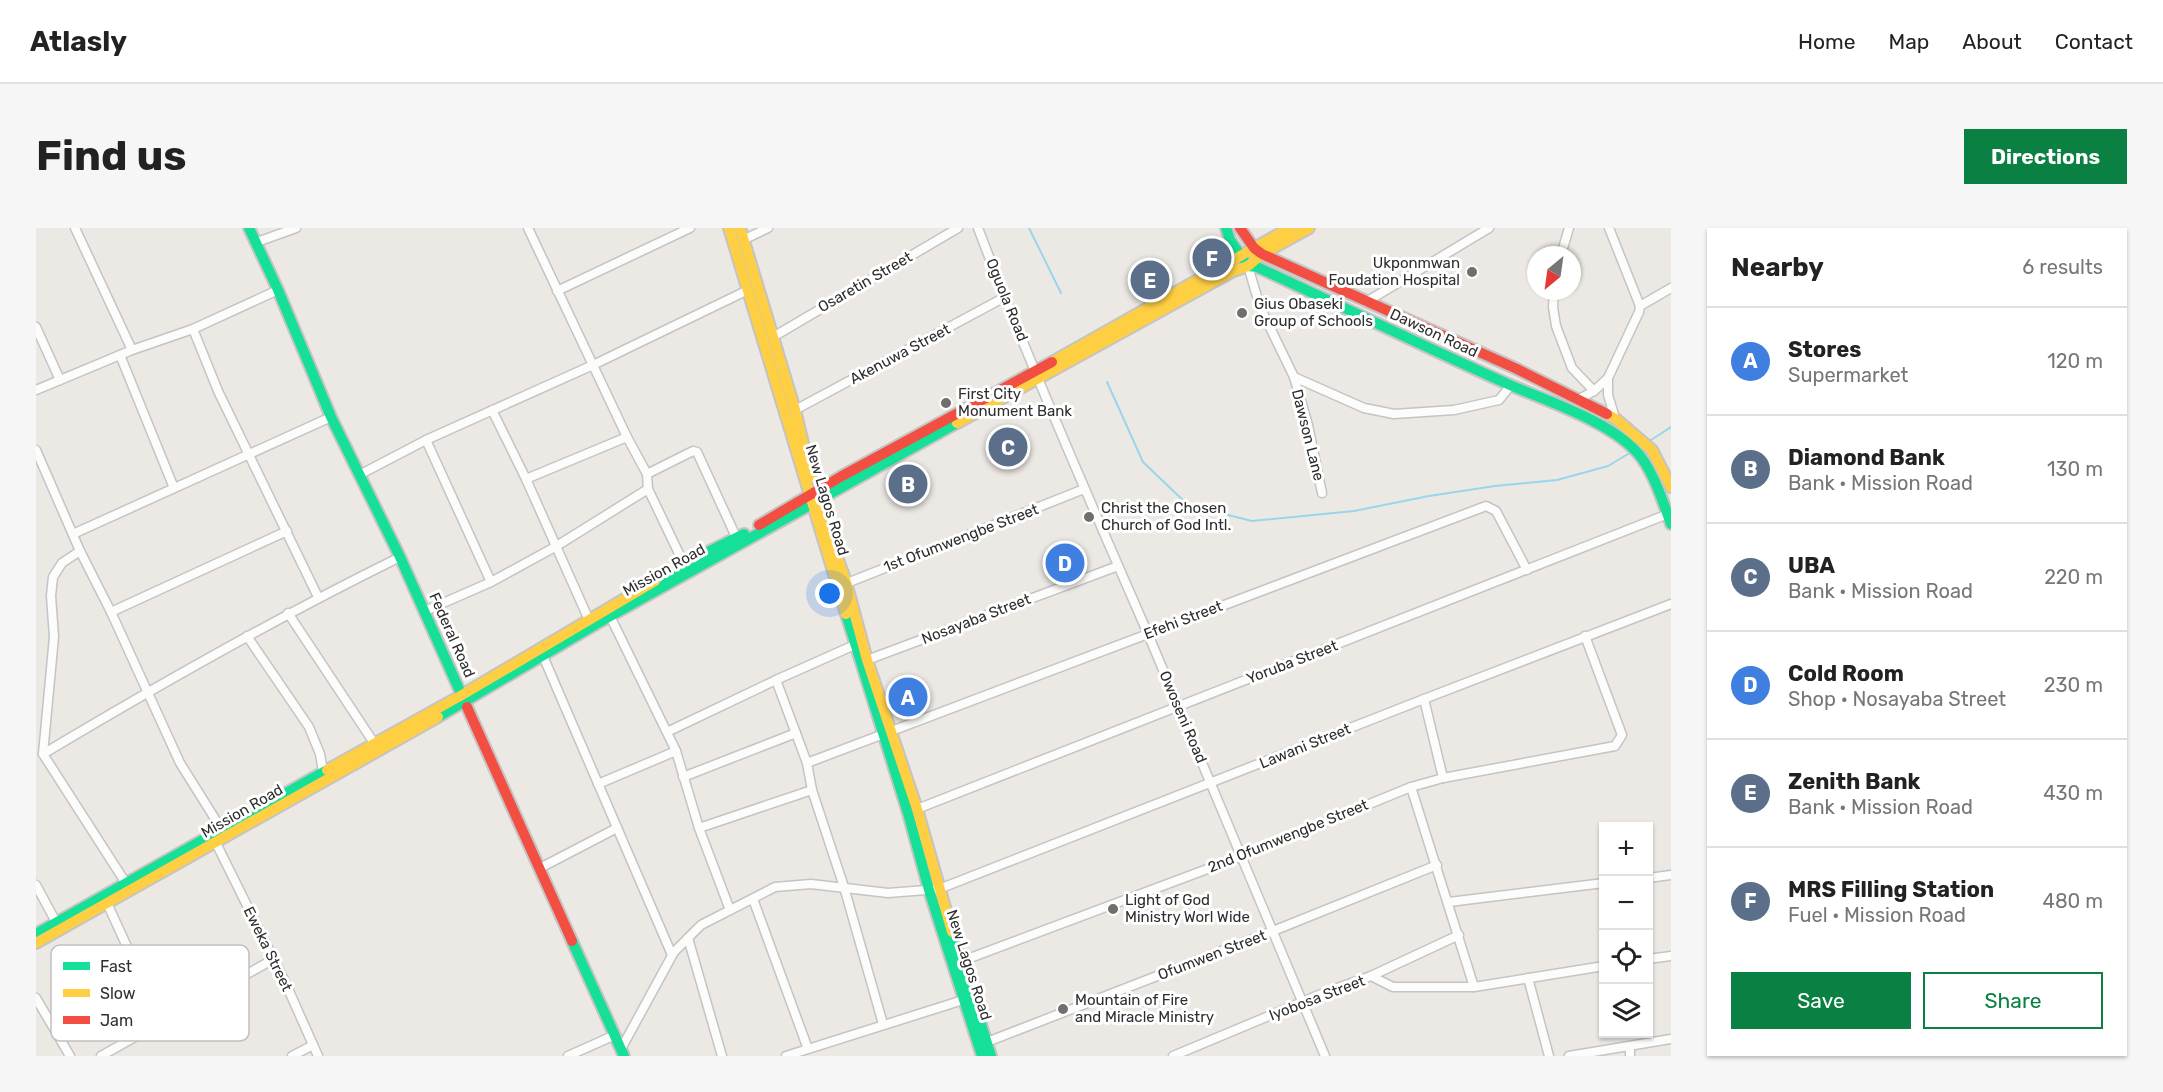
<!DOCTYPE html>
<html lang="en">
<head>
<meta charset="utf-8">
<style>
  :root { --surface:#fff; --page:#f6f6f6; --text:#222; --muted:#767676; --line:#e0e0e0; --accent:#0b8043 }
  body { margin:0; font-family:Rubik,sans-serif; background:var(--page); color:var(--text) }
  .controls { position:absolute; right:18px; bottom:18px; display:grid; overflow:hidden; border-radius:0px; box-shadow:0 2px 4px #0004 }
  .controls button { width:54px; height:54px; display:grid; place-items:center; padding:0; border:0; border-bottom:2px solid var(--line); background:var(--surface); color:var(--text); font:30px sans-serif }
  .compass { position:absolute; left:1491px; top:18px; width:54px; height:54px; border-radius:50%; background:var(--surface); box-shadow:0 2px 4px #0004; rotate:209deg }
  .you { position:absolute; left:794px; top:366px; width:21px; height:21px; margin:-15px; border:4px solid #fff; border-radius:50%; background:#1a73e8; box-shadow:0 0 0 9px #1a73e833 }
  .badge { display:grid; place-items:center; width:39px; height:39px; border-radius:50%; background:var(--accent); color:#fff; font-size:20px; font-weight:700 }
  .pin { position:absolute; translate:-50% -50%; border:3px solid #fff; box-shadow:0 2px 6px #0006 }
  .list { margin:0; padding:0; list-style:none }
  h2 { display:flex; justify-content:space-between; align-items:center; height:78px; margin:0; padding:0 24px; font-size:26px }
  h2 small { font-size:20px; font-weight:400; color:var(--muted) }
  .list li { display:grid; grid-template-columns:39px 1fr auto; gap:18px; align-items:center; box-sizing:border-box; height:108px; padding:0 24px; border-top:2px solid var(--line) }
  .list b { display:block; font-size:22px; white-space:nowrap }
  .list p { margin:0; font-size:20px; white-space:nowrap; color:var(--muted) }
  .list em { font-size:20px; font-style:normal; color:var(--muted) }
  .actions { display:flex; gap:12px; padding:18px 24px }
  .actions a { flex:1; padding:14px 0; border:2px solid var(--accent); border-radius:0px; text-align:center; font-size:21px; color:var(--accent) }
  .actions .main { background:var(--accent); color:#fff }
  .icon { flex:none; width:33px; height:33px; fill:none; stroke:currentColor; stroke-width:2; stroke-linecap:round; stroke-linejoin:round }
  .map { position:relative; flex:none; width:1635px; height:828px; overflow:hidden; border-radius:0px }
  header { display:flex; align-items:center; gap:36px; box-sizing:border-box; height:84px; padding:0 30px; background:var(--surface); border-bottom:2px solid var(--line) }
  header strong { font-size:28px }
  nav { display:flex; gap:33px; margin-inline-start:auto; font-size:21px }
  .intro { display:flex; align-items:center; justify-content:space-between; box-sizing:border-box; height:144px; padding:0 36px }
  h1 { margin:0; font-size:42px }
  .button { padding:15px 27px; border-radius:0px; background:var(--accent); color:#fff; font-size:21px; font-weight:700 }
  main { display:flex; gap:36px; padding:0 36px }
  aside { flex:1; background:var(--surface); border-radius:0px; box-shadow:0 2px 4px #0004 }
  .map>svg:first-child { display:block }
</style>
</head>
<body>
<header>
<strong>Atlasly</strong>
<nav><a>Home</a><a>Map</a><a>About</a><a>Contact</a></nav>
</header>
<div class="intro"><h1>Find us</h1><a class="button">Directions</a></div>
<main>
<div class="map">
<svg width="1635" height="828" viewBox="0 0 1635 828">
  <rect width="100%" height="100%" fill="#ece8e4"/>
  <g fill="none" stroke-linecap="round" stroke-linejoin="round">
    <g stroke="#99d6ec" stroke-width="2">
      <path d="M993,0l32,65"/>
      <path d="M1071,154l36,80 45,43 64,16 102,-10 75,-15 66,-10 62,-6 51,-14 20,-12"/>
      <path d="M1615,212l20,-13"/>
    </g>
    <defs>
      <g id="street">
        <path d="M39,0l57,122"/>
        <path d="M492,0l99,209 20,37 1,15 36,75"/>
        <path d="M942,0c52,137 111,271 170,406 60,140 118,281 177,422"/>
        <path d="M1573,0l31,78"/>
        <path d="M707,12l25,-12"/>
        <path d="M221,14l39,-14"/>
        <path d="M1525,27l8,-27"/>
        <path d="M1212,38l12,41 34,70 70,31 30,6 60,-4 45,-10 12,-15"/>
        <path d="M521,63l133,-63"/>
        <path d="M1518,63l-1,16 3,19 16,42 22,23"/>
        <path d="M1330,74l123,-74"/>
        <path d="M0,99l24,53"/>
        <path d="M157,101l25,62 100,206"/>
        <path d="M737,109l185,-109"/>
        <path d="M84,127l54,133"/>
        <path d="M1258,149l14,48 14,68"/>
        <path d="M1572,150v17l7,23"/>
        <path d="M0,162l96,-40 61,-21 85,-39"/>
        <path d="M1543,171l15,-8 14,-13 31,-66 1,-6 31,-18"/>
        <path d="M456,182l34,69 63,141"/>
        <path d="M759,182l210,-113"/>
        <path d="M390,212l65,142"/>
        <path d="M0,222l44,101 31,61 69,151 42,67"/>
        <path d="M325,246l65,-34 167,-75 155,-75"/>
        <path d="M611,246l46,-23 4,1 40,87"/>
        <path d="M490,251l101,-42"/>
        <path d="M37,306l258,-117"/>
        <path d="M44,323l-18,12 -9,14 -2,19 3,41 -11,117 86,134"/>
        <path d="M806,357l242,-96"/>
        <path d="M389,383l66,-29 64,-35 93,-58"/>
        <path d="M75,384l176,-81"/>
        <path d="M252,385l86,130"/>
        <path d="M574,388l66,135 23,77 31,82"/>
        <path d="M211,408l62,91 11,27 3,18"/>
        <path d="M507,428l129,299"/>
        <path d="M831,432l251,-94"/>
        <path d="M740,452l31,83 5,27 32,97 39,137"/>
        <path d="M1388,471l19,79"/>
        <path d="M631,504l109,-52 83,-37"/>
        <path d="M7,526c117,-70 235,-137 357,-197"/>
        <path d="M771,535l679,-257 10,5 31,59"/>
        <path d="M647,549l113,-44"/>
        <path d="M562,556l78,-33"/>
        <path d="M1375,559l63,200"/>
        <path d="M881,581l751,-295"/>
        <path d="M663,600l113,-38"/>
        <path d="M180,615l69,139 33,74"/>
        <path d="M504,640l77,-40"/>
        <path d="M1612,650l23,-3"/>
        <path d="M0,657l20,37"/>
        <path d="M717,671l55,150"/>
        <path d="M1413,674l155,-19"/>
        <path d="M71,675l54,118"/>
        <path d="M652,710l34,118"/>
        <path d="M1612,731l23,-3"/>
        <path d="M926,733l280,-105 169,-69 32,-9 172,-32 7,-11 -37,-99"/>
        <path d="M1335,748l22,11h81l130,-21"/>
        <path d="M1492,750l21,78"/>
        <path d="M0,770l34,58"/>
        <path d="M951,814l286,-111 164,-66"/>
        <path d="M1594,818v10"/>
        <path d="M585,821l53,-97 27,-27 74,-38 36,-3 77,9 51,-4 485,-190 247,-95"/>
        <path d="M65,828l171,-96"/>
        <path d="M256,828l21,-11"/>
        <path d="M532,828l47,-21"/>
        <path d="M750,828l177,-56"/>
        <path d="M1137,828l153,-64 45,-16 88,-41"/>
        <path d="M1533,828l102,-17"/>
      </g>
      <g id="fast">
        <path d="M213,0l29,62 53,127 69,140 67,150"/>
        <path d="M1190,0l4,12 18,26 9,1c84,39 168,80 253,118 39,17 105,38 131,72 14,19 22,45 30,67"/>
        <path d="M619,353l29,-17 60,-30"/>
        <path d="M810,386l62,199 21,77 53,166"/>
        <path d="M402,489l160,-94 359,-200"/>
        <path d="M916,704l39,124"/>
        <path d="M0,706l291,-164"/>
        <path d="M536,713l52,115"/>
      </g>
      <g id="slow">
        <path d="M693,0l117,386"/>
        <path d="M704,0l55,182 16,67"/>
        <path d="M1016,134l238,-134"/>
        <path d="M1571,186l9,5 36,31 19,37"/>
        <path d="M921,195l276,-152 15,-5 14,-12 47,-26"/>
        <path d="M784,281l26,73 21,78 50,149 35,123"/>
        <path d="M291,542l135,-75 193,-114"/>
        <path d="M0,715l402,-226"/>
      </g>
      <g id="jam">
        <path d="M1204,0l14,20 8,6 255,115 90,45"/>
        <path d="M723,297l83,-49 210,-114"/>
        <path d="M431,479l105,234"/>
      </g>
    </defs>
    <use href="#street" stroke="#c5c4c5" stroke-width="11"/>
    <use href="#fast" stroke="#c5c4c5" stroke-width="14"/>
    <use href="#slow" stroke="#c5c4c5" stroke-width="14"/>
    <use href="#jam" stroke="#c5c4c5" stroke-width="14"/>
    <use href="#street" stroke="#fcfcfb" stroke-width="8"/>
    <use href="#fast" stroke="#16e098" stroke-width="10"/>
    <use href="#slow" stroke="#ffcf43" stroke-width="10"/>
    <use href="#jam" stroke="#f24e42" stroke-width="10"/>
  </g>
  <g fill="#706f6e" stroke="#fff" stroke-width="2">
    <circle cx="1436" cy="44" r="6"/>
    <circle cx="1206" cy="85" r="6"/>
    <circle cx="910" cy="175" r="6"/>
    <circle cx="1053" cy="289" r="6"/>
    <circle cx="1077" cy="681" r="6"/>
    <circle cx="1027" cy="781" r="6"/>
  </g>
  <g text-anchor="middle" stroke-width="6" stroke-linejoin="round" paint-order="stroke">
    <g font-size="15" fill="#2e2e2e" stroke="#fff" text-anchor="start">
      <text x="1424" y="40" text-anchor="end">Ukponmwan<tspan x="1424" dy="17">Foudation Hospital</tspan></text>
      <text x="1218" y="81">Gius Obaseki<tspan x="1218" dy="17">Group of Schools</tspan></text>
      <text x="922" y="171">First City<tspan x="922" dy="17">Monument Bank</tspan></text>
      <text x="1065" y="285">Christ the Chosen<tspan x="1065" dy="17">Church of God Intl.</tspan></text>
      <text x="1089" y="677">Light of God<tspan x="1089" dy="17">Ministry Worl Wide</tspan></text>
      <text x="1039" y="777">Mountain of Fire<tspan x="1039" dy="17">and Miracle Ministry</tspan></text>
    </g>
    <g font-size="15" fill="#2e2e2e" stroke="#fff">
      <text transform="translate(829 54) rotate(-30)" y="5">Osaretin Street</text>
      <text transform="translate(971 72) rotate(68)" y="5">Oguola Road</text>
      <text transform="translate(1398 105) rotate(25)" y="5">Dawson Road</text>
      <text transform="translate(864 126) rotate(-28)" y="5">Akenuwa Street</text>
      <text transform="translate(1272 207) rotate(76)" y="5">Dawson Lane</text>
      <text transform="translate(791 272) rotate(73)" y="5">New Lagos Road</text>
      <text transform="translate(925 310) rotate(-21)" y="5">1st Ofumwengbe Street</text>
      <text transform="translate(628 342) rotate(-29)" y="5">Mission Road</text>
      <text transform="translate(940 391) rotate(-21)" y="5">Nosayaba Street</text>
      <text transform="translate(1147 392) rotate(-21)" y="5">Efehi Street</text>
      <text transform="translate(416 407) rotate(66)" y="5">Federal Road</text>
      <text transform="translate(1256 434) rotate(-21)" y="5">Yoruba Street</text>
      <text transform="translate(1147 489) rotate(67)" y="5">Owoseni Road</text>
      <text transform="translate(1269 518) rotate(-22)" y="5">Lawani Street</text>
      <text transform="translate(206 583) rotate(-30)" y="5">Mission Road</text>
      <text transform="translate(1252 608) rotate(-22)" y="5">2nd Ofumwengbe Street</text>
      <text transform="translate(232 721) rotate(64)" y="5">Eweka Street</text>
      <text transform="translate(1176 727) rotate(-21)" y="5">Ofumwen Street</text>
      <text transform="translate(933 737) rotate(72)" y="5">New Lagos Road</text>
      <text transform="translate(1281 770) rotate(-21)" y="5">Iyobosa Street</text>
    </g>
  </g>
  <rect x="15" y="717" width="198" height="96" rx="9" fill="#fff" stroke="#c0c0c0" stroke-width="1.5"/>
  <rect x="27" y="734" width="27" height="8" fill="#16e098"/>
  <rect x="27" y="761" width="27" height="8" fill="#ffcf43"/>
  <rect x="27" y="788" width="27" height="8" fill="#f24e42"/>
  <g font-size="16" fill="#2e2e2e">
    <text x="64" y="744">Fast</text>
    <text x="64" y="771">Slow</text>
    <text x="64" y="798">Jam</text>
  </g>
</svg>
<div class="controls">
<button>+</button>
<button>−</button>
<button><svg class="icon" aria-label="locate" viewBox="0 0 24 24"><circle cx="12" cy="12" r="6"/><path d="M12 2v4M12 18v4M2 12h4M18 12h4"/></svg></button>
<button><svg class="icon" aria-label="layers" viewBox="0 0 24 24"><path d="M12 4l9 5-9 5-9-5zM3 14l9 5 9-5"/></svg></button>
</div>
<svg class="compass" viewBox="-18 -18 36 36"><path d="M0-13l5 13h-10z" fill="#e53935"/><path d="M0 13l5-13h-10z" fill="#767676"/></svg>
<div class="you"></div>
<div class="pin badge" style="left:872px;top:469px;background:#3f7fe0">A</div>
<div class="pin badge" style="left:872px;top:256px;background:#5c6f8a">B</div>
<div class="pin badge" style="left:972px;top:219px;background:#5c6f8a">C</div>
<div class="pin badge" style="left:1029px;top:335px;background:#3f7fe0">D</div>
<div class="pin badge" style="left:1114px;top:52px;background:#5c6f8a">E</div>
<div class="pin badge" style="left:1176px;top:30px;background:#5c6f8a">F</div>
</div>
<aside>
<h2>Nearby<small>6 results</small></h2>
<ul class="list">
<li><span class="badge" style="background:#3f7fe0">A</span><div><b>Stores</b><p>Supermarket</p></div><em>120 m</em></li>
<li><span class="badge" style="background:#5c6f8a">B</span><div><b>Diamond Bank</b><p>Bank · Mission Road</p></div><em>130 m</em></li>
<li><span class="badge" style="background:#5c6f8a">C</span><div><b>UBA</b><p>Bank · Mission Road</p></div><em>220 m</em></li>
<li><span class="badge" style="background:#3f7fe0">D</span><div><b>Cold Room</b><p>Shop · Nosayaba Street</p></div><em>230 m</em></li>
<li><span class="badge" style="background:#5c6f8a">E</span><div><b>Zenith Bank</b><p>Bank · Mission Road</p></div><em>430 m</em></li>
<li><span class="badge" style="background:#5c6f8a">F</span><div><b>MRS Filling Station</b><p>Fuel · Mission Road</p></div><em>480 m</em></li>
</ul>
<div class="actions"><a class="main">Save</a><a>Share</a></div>
</aside>
</main>
</body>
</html>
